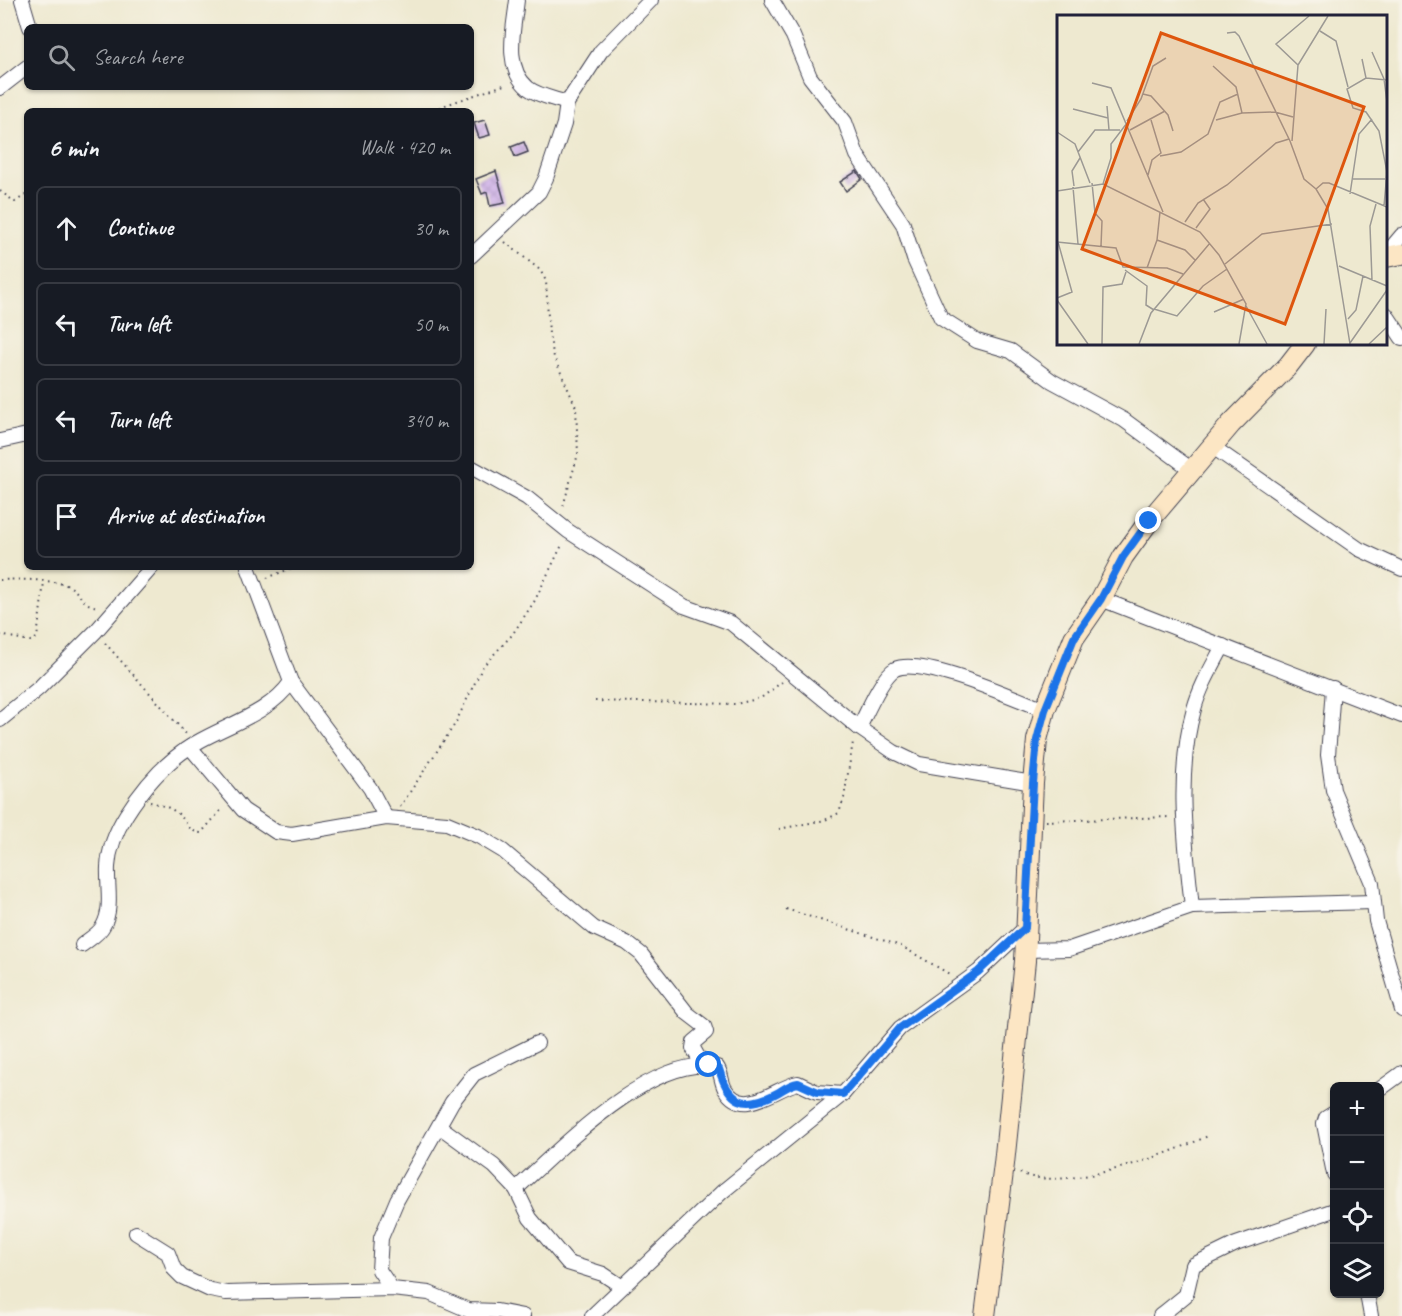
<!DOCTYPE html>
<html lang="en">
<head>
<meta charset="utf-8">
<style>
  :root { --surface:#171b24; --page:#20242c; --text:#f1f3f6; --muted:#9ea1a6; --line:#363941 }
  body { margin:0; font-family:Caveat,sans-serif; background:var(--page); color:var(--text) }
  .controls { position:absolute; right:18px; bottom:18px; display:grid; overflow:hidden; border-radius:9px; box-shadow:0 2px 4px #0004 }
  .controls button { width:54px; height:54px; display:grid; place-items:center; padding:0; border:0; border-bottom:2px solid var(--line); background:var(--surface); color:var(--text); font:30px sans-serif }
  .stop { position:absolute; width:18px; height:18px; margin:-14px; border:4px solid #1a73e8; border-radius:50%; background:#fff }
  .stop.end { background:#1a73e8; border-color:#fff; box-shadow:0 2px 6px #0008 }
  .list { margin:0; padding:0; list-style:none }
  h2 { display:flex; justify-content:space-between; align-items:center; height:78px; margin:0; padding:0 24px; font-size:26px }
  h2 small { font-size:20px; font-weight:400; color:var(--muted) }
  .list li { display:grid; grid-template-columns:39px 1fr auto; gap:18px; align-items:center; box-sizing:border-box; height:84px; margin:0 12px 12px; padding:0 12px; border:2px solid var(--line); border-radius:9px }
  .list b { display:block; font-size:22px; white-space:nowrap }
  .list em { font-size:20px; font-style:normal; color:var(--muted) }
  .icon { flex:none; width:33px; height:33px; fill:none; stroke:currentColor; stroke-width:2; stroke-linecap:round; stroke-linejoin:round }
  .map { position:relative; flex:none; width:1402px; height:1316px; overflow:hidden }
  .search { position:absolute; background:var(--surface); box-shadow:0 2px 4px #0004; left:24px; top:24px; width:450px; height:66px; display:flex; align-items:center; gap:15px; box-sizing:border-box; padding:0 21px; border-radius:9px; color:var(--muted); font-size:22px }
  .panel { position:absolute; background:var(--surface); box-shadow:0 2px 4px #0004; left:24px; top:108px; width:450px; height:462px; border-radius:9px }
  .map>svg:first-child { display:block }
</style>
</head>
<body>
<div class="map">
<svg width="1402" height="1316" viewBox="0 0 1402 1316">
  <defs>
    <pattern id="building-cross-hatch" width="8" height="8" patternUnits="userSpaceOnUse" patternTransform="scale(1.5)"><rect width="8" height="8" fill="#d2b6e9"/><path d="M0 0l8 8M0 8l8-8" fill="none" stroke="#b49cc9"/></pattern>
  </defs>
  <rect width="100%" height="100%" fill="#f7f3e8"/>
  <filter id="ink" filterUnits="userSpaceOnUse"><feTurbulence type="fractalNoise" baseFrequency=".0167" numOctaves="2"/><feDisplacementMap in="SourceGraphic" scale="12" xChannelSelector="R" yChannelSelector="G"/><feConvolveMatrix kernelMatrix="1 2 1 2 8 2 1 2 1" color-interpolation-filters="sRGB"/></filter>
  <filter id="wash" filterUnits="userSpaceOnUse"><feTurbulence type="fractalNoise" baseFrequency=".008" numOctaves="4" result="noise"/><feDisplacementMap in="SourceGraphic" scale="24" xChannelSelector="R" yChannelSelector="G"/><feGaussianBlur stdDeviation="1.35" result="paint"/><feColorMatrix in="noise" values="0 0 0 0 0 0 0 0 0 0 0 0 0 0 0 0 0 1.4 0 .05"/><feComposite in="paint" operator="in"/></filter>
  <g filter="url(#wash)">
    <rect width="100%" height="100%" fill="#eee9d0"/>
    <g id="blocks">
      <g fill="url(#building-cross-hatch)">
        <path d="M485,120l5,15 -11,3 -5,-15z"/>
        <path d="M524,142l4,10 -13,5 -4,-10z"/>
        <path d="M496,171l9,32 -15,3 -3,-14 -5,2 -6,-15z"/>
        <path d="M857,171l5,8 -16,12 -6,-9z"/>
      </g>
    </g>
  </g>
  <g filter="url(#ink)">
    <use href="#blocks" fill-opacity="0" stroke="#414051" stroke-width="1.5"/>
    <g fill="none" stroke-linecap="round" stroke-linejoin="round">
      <defs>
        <g id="street">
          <path d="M22,0l8,27"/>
          <path d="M517,0c-3,28 -14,67 11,88 10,8 28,11 39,15"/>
          <path d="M772,0l21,36 17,41 35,45 12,33 46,69 11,35 27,59 36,23 34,10 41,30 72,39 68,50"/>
          <path d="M0,88l27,-21"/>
          <path d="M1386,254l16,-19"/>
          <path d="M471,256l68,-64 7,-14 18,-54 3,-21 34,-52 50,-51"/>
          <path d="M1386,314l16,24"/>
          <path d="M0,441l27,-6"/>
          <path d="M1213,447l146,102 43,20"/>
          <path d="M471,467l56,31 41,33 116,75 47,17 128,105 35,24 25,12 114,19"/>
          <path d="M248,567l43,115 79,106 16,30"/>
          <path d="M1101,599l301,117"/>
          <path d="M1333,688l-5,67 5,35 39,93 4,38 26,89"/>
          <path d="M0,720l39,-32 57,-57 56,-64"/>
          <path d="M859,728c7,-14 23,-52 36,-59 26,-13 121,30 150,41"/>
          <path d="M190,747l53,63 33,22 16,2 94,-16 61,5 31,13 25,15 91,77 33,15 14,11 46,59 17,13 2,6 -12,10 -1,6 5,9 11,8"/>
          <path d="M1192,907c-7,-65 -16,-134 2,-198 6,-22 18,-42 29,-63"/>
          <path d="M82,945c7,-6 17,-11 21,-19 10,-17 4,-40 5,-59 1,-18 8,-36 18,-52 17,-27 41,-55 70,-72 32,-19 73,-29 95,-61"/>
          <path d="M1025,950l44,-1 123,-42 181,-5"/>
          <path d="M1380,1089l22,-16"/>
          <path d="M1334,1113l-8,5 -2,6 10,50"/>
          <path d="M439,1126l55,40 22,23 14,29 38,45 35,11 18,12"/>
          <path d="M516,1189c45,-41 137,-136 201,-122 5,7 4,15 8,22 19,31 51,-2 73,-6l19,9 26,2"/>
          <path d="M136,1233l32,20 6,16 8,8 28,13 16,3 166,-4 37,4 39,17 29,1 26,5"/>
          <path d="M392,1289l-13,-19 2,-32 16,-38 55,-98 22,-28 63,-31"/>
          <path d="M1367,1294l4,22"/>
          <path d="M592,1316l130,-124 121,-98 57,-66 78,-56 47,-44"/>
          <path d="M1160,1316l26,-21 7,-30 43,-21 98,-34"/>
        </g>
        <g id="secondary">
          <path d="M1386,257l16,-3"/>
          <path d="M985,1316l19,-152 21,-203 8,-178 4,-43 8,-30 29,-72 27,-39 22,-42 26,-36 82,-97 57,-58 17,-22"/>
        </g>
      </defs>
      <use href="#street" stroke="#414051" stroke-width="16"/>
      <use href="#secondary" stroke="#414051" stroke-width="22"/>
      <g stroke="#414051" stroke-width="2" stroke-dasharray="1.5 4.5" stroke-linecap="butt">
        <path d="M428,111l79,-27"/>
        <path d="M0,191l15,11 12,-8"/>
        <path d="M505,242l35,28 6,11 3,54 5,22 22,50 2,47 -16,56"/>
        <path d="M267,578l27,-11"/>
        <path d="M0,580c15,-1 60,-1 72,8 13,10 8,16 27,19"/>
        <path d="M0,635l30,6 7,-3 7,-56"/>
        <path d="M105,643l82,92"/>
        <path d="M595,701l141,3 25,-6 21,-16"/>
        <path d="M150,802c8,2 20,5 27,11 10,7 10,19 24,20l22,-25"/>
        <path d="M400,807l55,-83 28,-58 29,-31 22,-33 29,-59"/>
        <path d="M1046,821l124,-4"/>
        <path d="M779,829l46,-9 14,-7 5,-15 9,-56"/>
        <path d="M786,909l115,37 50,29"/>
        <path d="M1020,1173c44,20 144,-17 188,-37"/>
      </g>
      <use href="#street" stroke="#fff" stroke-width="14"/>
      <use href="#secondary" stroke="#fce6c4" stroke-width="20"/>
    </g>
  </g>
  <g fill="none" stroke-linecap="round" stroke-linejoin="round" filter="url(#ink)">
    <path stroke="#1a73e8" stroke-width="8" d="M709,1065l10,4c10,33 25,42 58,24 7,-4 13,-9 21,-10l20,9 25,2 57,-66 78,-56 47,-44 8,-145 4,-43 8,-30 29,-72 27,-39 22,-42 26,-36"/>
  </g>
  <g transform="translate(1057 15)">
    <rect width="330" height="330" fill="#eee9d0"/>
    <path fill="none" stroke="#9c9994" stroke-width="1.5" d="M263,16l16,10 12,46M170,18l8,-1 4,4 51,105 14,38 12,10 12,20 22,135M315,37l12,27 3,23M305,44l4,19M241,50l-22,-21 33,-28M156,51l23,21 6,26M35,68l19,5 52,124M86,79l8,2 17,19 5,16M50,91l2,24M16,94l35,9M159,105l26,-7 33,-1 18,5M70,106l14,-22 12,-33 13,-8M73,115l35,-19M0,117l18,12 15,39M235,126l6,-76 30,-49M21,137l17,-22h25M103,141l21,-4 27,-18 12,-32 18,-8M91,160l4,-15 9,-7 -10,-33M296,164h32M35,168l3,30 7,8 -1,25M46,169l8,-26v-14l16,-21M17,171l-2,-15 8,-13M16,172l5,57M259,174l7,-6h6l58,24M0,176l46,-7 97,48 19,23 27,49 -7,40M293,179l9,-60 13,-15M327,191l3,-34 -8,-41 -13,-19 -13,-4 -6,-19 19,-11 21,2M128,207l13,-19 29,-18 49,-42 13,-4M139,213l14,-19 -7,-10M100,225l28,10 10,10M0,227l59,6 7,19 44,1 16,6M168,249l37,-30 70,-10M282,251l48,20M90,253l10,-28 3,-28M68,255l22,16 -1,19 8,5M315,265l-2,-54 6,-22M0,283l15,-6 -14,-50M0,285l31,44M189,291l21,38M97,294l23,7 26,-30 24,-17M157,297l30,-13M291,304l8,-9 7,-34M293,328l37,-53M45,329l1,-57 19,-3 4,-12M82,329l12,-31 59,-70M267,329l2,-35M312,329l18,-17"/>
    <path fill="#de560e" fill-opacity="0.15" stroke="#de560e" stroke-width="3" d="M104,18l203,74 -79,217 -203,-75z"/>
    <rect width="330" height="330" fill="none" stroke="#22223b" stroke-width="3"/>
  </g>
</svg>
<div class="controls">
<button>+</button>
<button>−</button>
<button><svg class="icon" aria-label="locate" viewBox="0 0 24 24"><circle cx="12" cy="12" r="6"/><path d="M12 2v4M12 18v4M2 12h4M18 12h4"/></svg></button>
<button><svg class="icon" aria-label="layers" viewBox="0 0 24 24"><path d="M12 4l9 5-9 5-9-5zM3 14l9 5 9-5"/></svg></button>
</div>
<div class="stop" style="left:709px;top:1065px"></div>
<div class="stop end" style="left:1149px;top:521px"></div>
<div class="search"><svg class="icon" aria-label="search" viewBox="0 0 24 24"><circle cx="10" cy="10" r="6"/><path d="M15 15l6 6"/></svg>Search here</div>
<section class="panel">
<h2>6 min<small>Walk · 420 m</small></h2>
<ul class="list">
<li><svg class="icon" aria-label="ahead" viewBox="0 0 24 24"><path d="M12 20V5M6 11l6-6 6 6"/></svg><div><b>Continue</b></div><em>30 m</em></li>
<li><svg class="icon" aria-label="left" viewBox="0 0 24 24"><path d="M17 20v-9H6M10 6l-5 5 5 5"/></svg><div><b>Turn left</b></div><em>50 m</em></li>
<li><svg class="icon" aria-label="left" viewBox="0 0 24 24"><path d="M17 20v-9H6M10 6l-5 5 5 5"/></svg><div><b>Turn left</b></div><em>340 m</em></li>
<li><svg class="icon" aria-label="arrive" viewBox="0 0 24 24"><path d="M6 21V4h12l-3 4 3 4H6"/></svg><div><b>Arrive at destination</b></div></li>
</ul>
</section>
</div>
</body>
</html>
